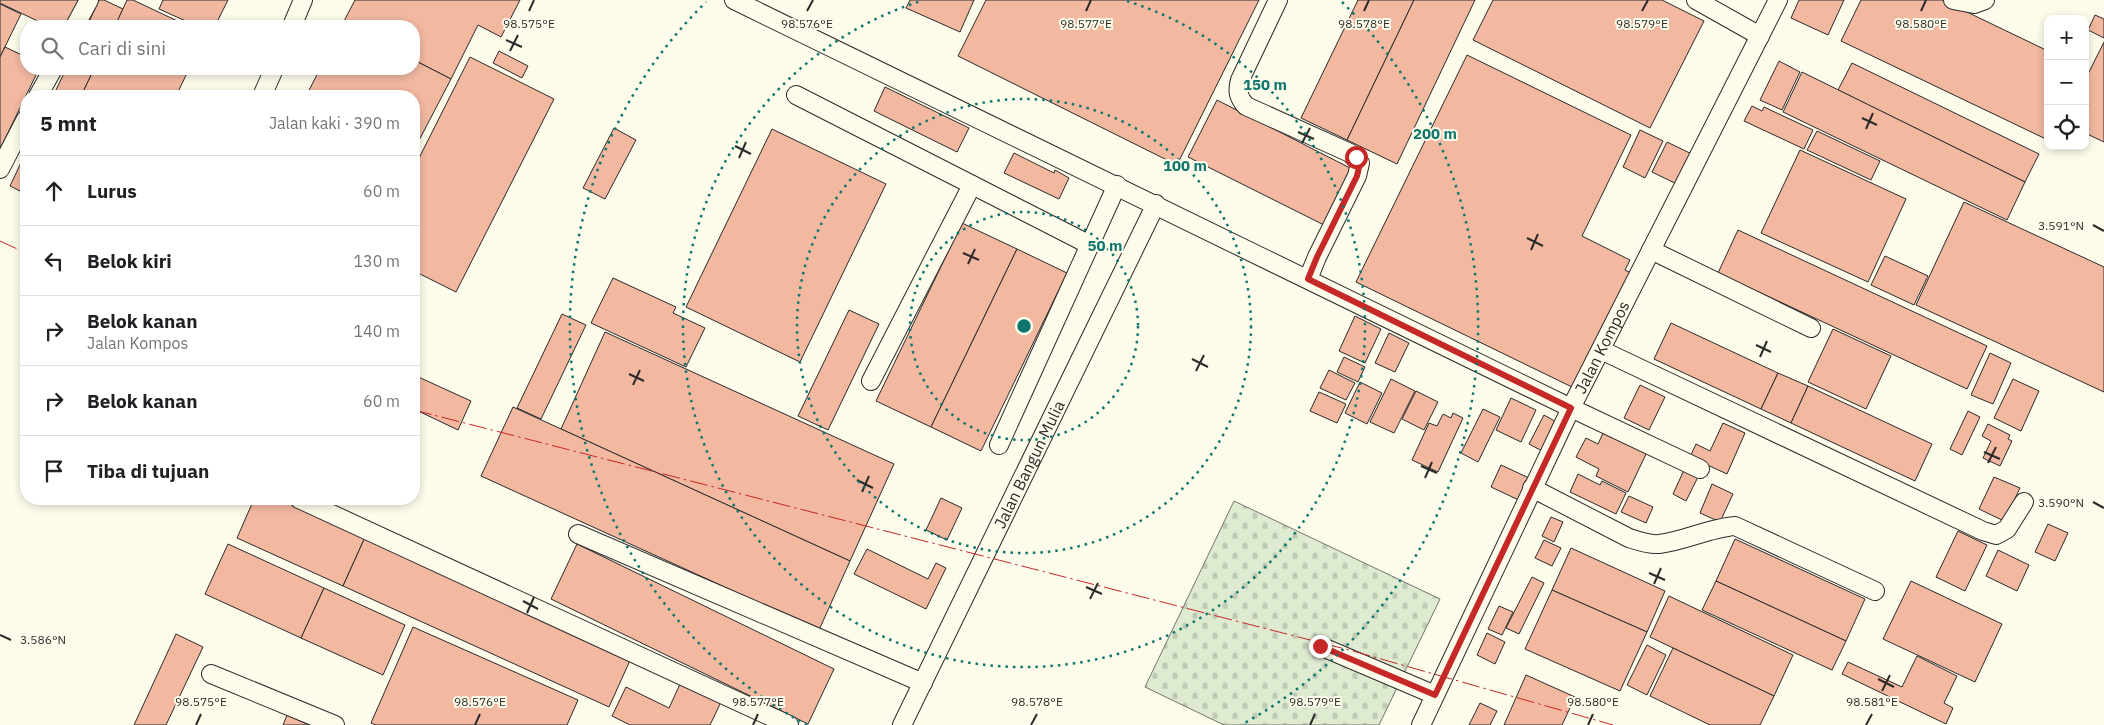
<!DOCTYPE html>
<html lang="id">
<head>
<meta charset="utf-8">
<style>
  :root { --surface:#fff; --page:#f2f2f2; --text:#202124; --muted:#757577; --line:#e0e0e0 }
  body { margin:0; font-family:"IBM Plex Sans",sans-serif; background:var(--page); color:var(--text) }
  .controls { position:absolute; right:15px; top:15px; display:grid; overflow:hidden; border-radius:10px; box-shadow:0 2px 8px #0003 }
  .controls button { width:45px; height:45px; display:grid; place-items:center; padding:0; border:0; border-bottom:1px solid var(--line); background:var(--surface); color:var(--text); font:25px sans-serif }
  .stop { position:absolute; width:15px; height:15px; margin:-11px; border:4px solid #c62828; border-radius:50%; background:#fff }
  .stop.end { background:#c62828; border-color:#fff; box-shadow:0 1px 5px #0008 }
  .list { margin:0; padding:0; list-style:none }
  h2 { display:flex; justify-content:space-between; align-items:center; height:65px; margin:0; padding:0 20px; font-size:21px }
  h2 small { font-size:16px; font-weight:400; color:var(--muted) }
  .list li { display:grid; grid-template-columns:32px 1fr auto; gap:15px; align-items:center; box-sizing:border-box; height:70px; padding:0 20px; border-top:1px solid var(--line) }
  .list b { display:block; font-size:19px; white-space:nowrap }
  .list p { margin:0; font-size:16px; white-space:nowrap; color:var(--muted) }
  .list em { font-size:16px; font-style:normal; color:var(--muted) }
  .icon { flex:none; width:28px; height:28px; fill:none; stroke:currentColor; stroke-width:2; stroke-linecap:round; stroke-linejoin:round }
  .map { position:relative; flex:none; width:2104px; height:725px; overflow:hidden }
  .search { position:absolute; background:var(--surface); box-shadow:0 2px 8px #0003; left:20px; top:20px; width:400px; height:55px; display:flex; align-items:center; gap:12px; box-sizing:border-box; padding:0 18px; border-radius:20px; color:var(--muted); font-size:19px }
  .panel { position:absolute; background:var(--surface); box-shadow:0 2px 8px #0003; left:20px; top:90px; width:400px; height:415px; border-radius:20px }
  .map>svg:first-child { display:block }
</style>
</head>
<body>
<div class="map">
<svg width="2104" height="725" viewBox="0 0 2104 725">
  <defs>
    <pattern id="cemetery-stones" width="16" height="16" patternUnits="userSpaceOnUse" patternTransform="scale(1.25)"><rect width="16" height="16" fill="#deebd1"/><path d="M2 7V4a2 2 0 0 1 4 0v3zM10 15v-3a2 2 0 0 1 4 0v3z" fill="#bfcab4"/></pattern>
  </defs>
  <rect width="100%" height="100%" fill="#fdfbea"/>
  <path fill="url(#cemetery-stones)" stroke="#74746e" d="M1234,501l206,98 -61,126h-155l-79,-38z"/>
  <g fill="#f2b8a0" stroke="#2b2b2b">
    <path d="M0,0h81l-13,26h-20l-48,-23z"/>
    <path d="M99,0h5l19,9 -8,17h-28z"/>
    <path d="M127,0h6l55,26h-73z"/>
    <path d="M163,0h65l-13,26h-18l-38,-17z"/>
    <path d="M355,0h165l-19,37 -23,-12 -27,54 -37,-19v-34h-65l-6,-3z"/>
    <path d="M910,0h64l-14,32 -54,-24z"/>
    <path d="M986,0h273l-82,165 -219,-109z"/>
    <path d="M1358,0h56l-67,140 -46,-22z"/>
    <path d="M1414,0h61l-78,164 -50,-24z"/>
    <path d="M1493,0h169l42,21 -54,107 -177,-88z"/>
    <path d="M1799,0h45l-16,35 -37,-17z"/>
    <path d="M1861,0h81l106,51v89l-207,-99z"/>
    <path d="M0,4l21,10 -21,43z"/>
    <path d="M2095,15l9,4v19l-16,-8z"/>
    <path d="M2104,42v100l-19,-9v-53z"/>
    <path d="M5,47l21,10v12h13l-39,80v-92z"/>
    <path d="M499,51l29,15 -6,12 -29,-15z"/>
    <path d="M1467,55l164,80 -49,101 48,24 -5,10 6,3 -57,115 -218,-106z"/>
    <path d="M470,57l84,42 -98,193 -42,-21v-103z"/>
    <path d="M414,60l37,19 -37,71v-54h-108l14,-27h94z"/>
    <path d="M1779,61l21,11 -18,38 -22,-10z"/>
    <path d="M1852,63l187,91 -14,28 -187,-92z"/>
    <path d="M66,69h28l-13,27h-28z"/>
    <path d="M94,69h95l-13,27h-90l-4,-2z"/>
    <path d="M1802,72l223,110 -18,38 -224,-108z"/>
    <path d="M885,87l84,41 -12,24 -83,-41z"/>
    <path d="M1217,100l135,69 -28,56 -136,-68z"/>
    <path d="M1752,106l10,5 2,-4 49,23 -9,19 -60,-28z"/>
    <path d="M614,128l22,12 -31,59 -22,-11z"/>
    <path d="M772,129l114,55 -86,178 -114,-55z"/>
    <path d="M1640,130l23,11 -18,37 -22,-11z"/>
    <path d="M1817,131l63,30 -9,19 -64,-30z"/>
    <path d="M1667,142l31,15 -15,30 -31,-15z"/>
    <path d="M1800,150l106,49 -38,83 -107,-49z"/>
    <path d="M26,152v42l-16,-8z"/>
    <path d="M1014,153l40,20 1,-3 14,8 -10,21 -55,-26z"/>
    <path d="M1964,202l140,65v125l-188,-87z"/>
    <path d="M962,223l55,26 -86,178 -55,-26z"/>
    <path d="M1738,230l249,116 -20,43 -249,-116z"/>
    <path d="M1017,249l50,24 -86,178 -50,-24z"/>
    <path d="M1885,256l43,20 -14,29 -43,-20z"/>
    <path d="M613,278l63,29 -3,6 32,15 -19,39 -95,-44z"/>
    <path d="M849,310l30,14 -51,106 -30,-14z"/>
    <path d="M562,314l24,11 -45,94 -24,-11z"/>
    <path d="M1355,316l26,13 -16,34 -26,-12z"/>
    <path d="M1671,323l107,50 -17,36 -107,-50z"/>
    <path d="M1833,329l58,27 -25,53 -58,-27z"/>
    <path d="M605,332l289,132 -44,97 -289,-132z"/>
    <path d="M1389,333l20,10 -14,29 -20,-9z"/>
    <path d="M1990,353l21,10 -18,41 -22,-9z"/>
    <path d="M1344,357l21,10 -7,15 -21,-10z"/>
    <path d="M1329,370l26,13 -9,17 -26,-12z"/>
    <path d="M1778,373l30,13 -17,37 -30,-14z"/>
    <path d="M414,375l57,26 -13,29 -44,-21z"/>
    <path d="M1391,379l24,12 -21,42 -24,-11z"/>
    <path d="M2013,379l26,12 -18,40 -27,-13z"/>
    <path d="M1360,382l22,11 -15,31 -22,-11z"/>
    <path d="M1640,385l25,12 -16,33 -25,-12z"/>
    <path d="M1808,386l124,58 -17,37 -124,-58z"/>
    <path d="M1416,391l22,11 -14,28 -22,-11z"/>
    <path d="M1319,392l27,12 -9,19 -27,-12z"/>
    <path d="M1511,398l25,12 -15,32 -25,-12z"/>
    <path d="M513,407l337,154 -31,69 -338,-154z"/>
    <path d="M1483,409l17,8 -22,45 -17,-9z"/>
    <path d="M1968,411l12,6 -18,38 -12,-6z"/>
    <path d="M1453,413l10,5 -25,54 -26,-12 17,-37 8,3 6,-12 8,4z"/>
    <path d="M1544,415l16,9 -16,28 -15,-8z"/>
    <path d="M1723,423l22,10 -18,41 -37,-17 6,-13 14,7z"/>
    <path d="M1988,424l22,11 -2,4 4,2 -12,25 -17,-8 8,-17 -9,-5z"/>
    <path d="M1604,431l43,21 -19,40 -32,-16 3,-7 -23,-12 10,-19 12,6z"/>
    <path d="M1501,465l28,13 -6,24 -32,-15z"/>
    <path d="M1684,470l14,7 -12,24 -13,-7z"/>
    <path d="M1578,474l22,11 2,-4 24,12 -10,21 -46,-22z"/>
    <path d="M1994,477l26,11 -16,33 -25,-12z"/>
    <path d="M1712,484l21,10 -13,28 -20,-9z"/>
    <path d="M1629,496l24,11 -7,16 -25,-11z"/>
    <path d="M941,498l21,10 -15,32 -21,-10z"/>
    <path d="M254,499h33l79,36 -23,51 -106,-48z"/>
    <path d="M1551,517l12,5 -9,20 -12,-6z"/>
    <path d="M2048,524l20,9 -13,28 -20,-9z"/>
    <path d="M1958,531l29,14 -22,46 -29,-14z"/>
    <path d="M366,535l266,121 -23,51 -266,-121z"/>
    <path d="M1735,539l130,60 -19,42 -130,-60z"/>
    <path d="M1544,540l17,8 -9,18 -17,-8z"/>
    <path d="M228,544l96,44 -23,50 -96,-44z"/>
    <path d="M577,544l257,125 -26,55 -257,-125z"/>
    <path d="M1571,548l94,43 -18,41 -95,-42z"/>
    <path d="M867,549l61,30 8,-16 10,5 -20,41 -72,-35z"/>
    <path d="M1998,550l31,15 -12,26 -31,-15z"/>
    <path d="M1532,577l12,6 -25,51 -13,-6z"/>
    <path d="M1716,581l130,60 -14,29 -130,-60z"/>
    <path d="M1911,581l91,43 -27,58 -92,-43z"/>
    <path d="M324,588l81,37 -22,50 -82,-37z"/>
    <path d="M1552,590l95,42 -27,59 -95,-42z"/>
    <path d="M1669,596l124,59 -19,41 -124,-59z"/>
    <path d="M1499,606l14,6 -11,23 -14,-6z"/>
    <path d="M413,627l165,73 -11,25h-191l-5,-2z"/>
    <path d="M1487,633l18,9 -10,22 -18,-9z"/>
    <path d="M176,634l27,13 -37,78h-32z"/>
    <path d="M1647,645l19,10 -19,40 -20,-10z"/>
    <path d="M1673,648l101,48 -14,29h-50l-60,-29z"/>
    <path d="M1917,656l40,20 -13,27 9,5 -7,16 -104,-50 6,-12 54,25z"/>
    <path d="M1526,675l49,22 -13,28h-58z"/>
    <path d="M681,682l40,20 -11,23h-80l-18,-9 14,-29 43,21z"/>
    <path d="M1480,703l17,8 -7,14h-21z"/>
    <path d="M287,715l22,10h-26z"/>
  </g>
  <g fill="none" stroke-linecap="round" stroke-linejoin="round">
    <defs>
      <g id="minor">
        <path d="M734,0l837,408 129,61"/>
        <path d="M1278,0l-38,80c-3,11 -2,17 6,26l104,47 10,10 -3,13 -40,81 -9,22"/>
        <path d="M1696,0l64,36"/>
        <path d="M1953,0l21,4 11,-4"/>
        <path d="M75,26l14,-26"/>
        <path d="M292,26l11,-26"/>
        <path d="M796,95l294,150"/>
        <path d="M38,96l15,-27"/>
        <path d="M262,96l12,-27"/>
        <path d="M0,169l26,-50"/>
        <path d="M1651,250l160,78"/>
        <path d="M1601,350l382,181 13,4 11,-6 17,-27"/>
        <path d="M871,381l101,-196"/>
        <path d="M999,445l118,-260"/>
        <path d="M1532,488l97,50c9,3 20,7 30,6 26,-3 50,-16 76,-18l140,65"/>
        <path d="M299,499l490,226"/>
        <path d="M578,534l345,149"/>
        <path d="M1320,646l115,49"/>
        <path d="M211,674l124,51"/>
        <path id="s1" d="M902,725l254,-521"/>
        <path id="s2" d="M1421,725l150,-317 207,-408"/>
      </g>
    </defs>
    <use href="#minor" stroke="#2b2b2b" stroke-width="20"/>
    <use href="#minor" stroke="#fdfbea" stroke-width="18"/>
    <g stroke="#c62828" stroke-width="1" stroke-dasharray="18 4 2.5 4" stroke-linecap="butt">
      <path d="M0,241l26,12"/>
      <path d="M414,410l939,241 260,74"/>
    </g>
  </g>
  <g fill="none" stroke-linecap="round" stroke-linejoin="round">
    <path stroke="#c62828" stroke-width="6" d="M1320,646l115,49 136,-287 -263,-129 9,-22 40,-81 3,-13 -4,-6"/>
  </g>
  <path fill="none" stroke="#2b2b2b" stroke-width="2" d="M529,11l5,-11M807,11l6,-11M1086,11l5,-11M1364,11l5,-11M1642,11l6,-11M1921,11l5,-11M506,40l16,7M510,51l8,-16M1862,118l15,7M1866,129l7,-16M1298,132l16,7M1302,143l8,-15M735,146l16,8M739,158l7,-16M2093,225l11,6M1527,238l16,8M1531,250l7,-16M963,253l16,7M968,264l7,-15M1756,345l15,7M1760,357l7,-16M1192,359l16,8M1196,371l8,-16M629,374l15,7M633,385l7,-15M1984,452l16,7M1988,463l8,-16M1421,466l16,7M1425,478l7,-16M857,480l16,8M862,492l7,-16M2093,502l11,6M1649,573l16,7M1654,584l7,-16M1086,587l16,7M1090,599l8,-16M523,601l15,8M527,613l7,-16M0,635l11,5M1878,679l16,8M1882,691l8,-16M196,725l5,-11M475,725l5,-11M753,725l5,-11M1031,725l6,-11M1310,725l5,-11M1588,725l5,-11M1866,725l6,-11"/>
  <g fill="none" stroke="#0f766e" stroke-width="2.5" stroke-dasharray="2.5 5">
    <circle cx="1024" cy="326" r="114"/>
    <circle cx="1024" cy="326" r="227"/>
    <path d="M1127 1A341 341 0 1 1 921 1"/>
    <path d="M807 725A454 454 0 0 1 706 2M1342 2A454 454 0 0 1 1241 725"/>
  </g>
  <g text-anchor="middle" stroke-width="4" stroke-linejoin="round" paint-order="stroke">
    <g font-size="16" fill="#2b2b2b" stroke="#fdfbea">
      <text dy="6" stroke="none"><textPath href="#s2" startOffset="419">Jalan Kompos</textPath></text>
      <text dy="6" stroke="none"><textPath href="#s1" startOffset="290">Jalan Bangun Mulia</textPath></text>
    </g>
  </g>
  <g font-size="12" text-anchor="middle" fill="#2b2b2b" stroke="#fdfbea" stroke-width="4" stroke-linejoin="round" paint-order="stroke">
    <text x="529" y="28">98.575°E</text>
    <text x="807" y="28">98.576°E</text>
    <text x="1086" y="28">98.577°E</text>
    <text x="1364" y="28">98.578°E</text>
    <text x="1642" y="28">98.579°E</text>
    <text x="1921" y="28">98.580°E</text>
    <text x="2061" y="230">3.591°N</text>
    <text x="2061" y="507">3.590°N</text>
    <text x="43" y="644">3.586°N</text>
    <text x="1037" y="706">98.578°E</text>
    <text x="1872" y="706">98.581°E</text>
    <text x="201" y="706">98.575°E</text>
    <text x="480" y="706">98.576°E</text>
    <text x="758" y="706">98.577°E</text>
    <text x="1315" y="706">98.579°E</text>
    <text x="1593" y="706">98.580°E</text>
  </g>
  <circle cx="1024" cy="326" r="8" fill="#0f766e" stroke="#fdfbea" stroke-width="2.5"/>
  <g font-size="15" text-anchor="middle" font-weight="bold" fill="#0f766e" stroke="#fdfbea" stroke-width="4" stroke-linejoin="round" paint-order="stroke">
    <text x="1265" y="90">150 m</text>
    <text x="1435" y="139">200 m</text>
    <text x="1185" y="171">100 m</text>
    <text x="1105" y="251">50 m</text>
  </g>
</svg>
<div class="controls">
<button>+</button>
<button>−</button>
<button><svg class="icon" aria-label="locate" viewBox="0 0 24 24"><circle cx="12" cy="12" r="6"/><path d="M12 2v4M12 18v4M2 12h4M18 12h4"/></svg></button>
</div>
<div class="stop" style="left:1356px;top:157px"></div>
<div class="stop end" style="left:1320px;top:646px"></div>
<div class="search"><svg class="icon" aria-label="search" viewBox="0 0 24 24"><circle cx="10" cy="10" r="6"/><path d="M15 15l6 6"/></svg>Cari di sini</div>
<section class="panel">
<h2>5 mnt<small>Jalan kaki · 390 m</small></h2>
<ul class="list">
<li><svg class="icon" aria-label="ahead" viewBox="0 0 24 24"><path d="M12 20V5M6 11l6-6 6 6"/></svg><div><b>Lurus</b></div><em>60 m</em></li>
<li><svg class="icon" aria-label="left" viewBox="0 0 24 24"><path d="M17 20v-9H6M10 6l-5 5 5 5"/></svg><div><b>Belok kiri</b></div><em>130 m</em></li>
<li><svg class="icon" aria-label="right" viewBox="0 0 24 24"><path d="M7 20v-9h11M14 6l5 5-5 5"/></svg><div><b>Belok kanan</b><p>Jalan Kompos</p></div><em>140 m</em></li>
<li><svg class="icon" aria-label="right" viewBox="0 0 24 24"><path d="M7 20v-9h11M14 6l5 5-5 5"/></svg><div><b>Belok kanan</b></div><em>60 m</em></li>
<li><svg class="icon" aria-label="arrive" viewBox="0 0 24 24"><path d="M6 21V4h12l-3 4 3 4H6"/></svg><div><b>Tiba di tujuan</b></div></li>
</ul>
</section>
</div>
</body>
</html>
